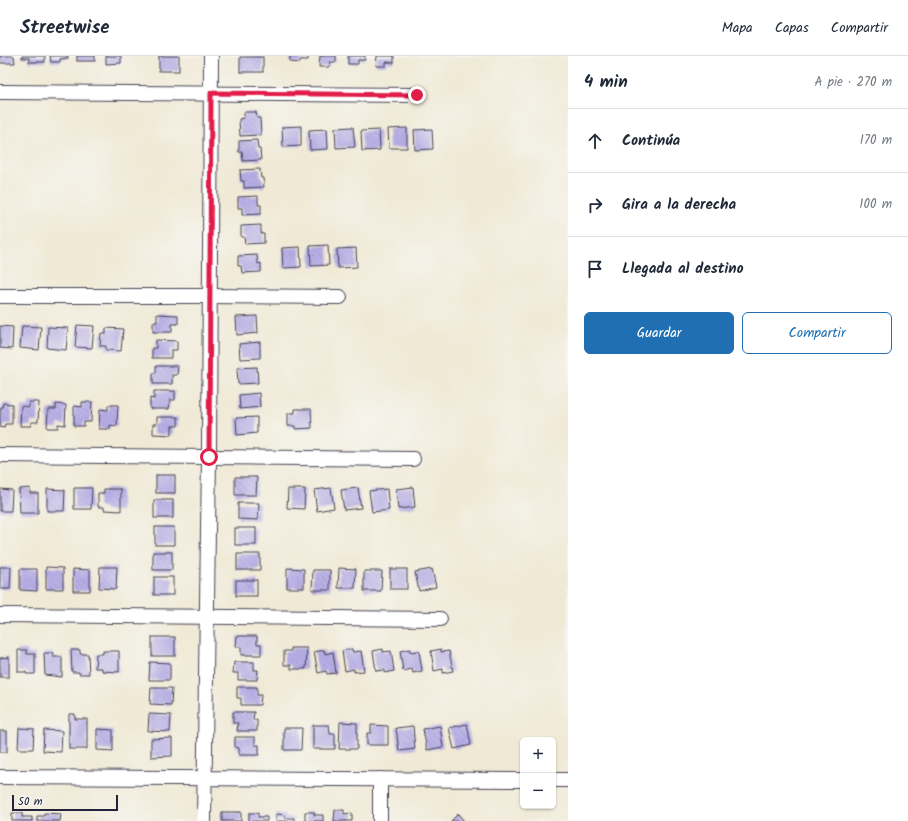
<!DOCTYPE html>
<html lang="es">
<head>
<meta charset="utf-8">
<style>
  :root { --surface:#fff; --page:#f2f2f3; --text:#1f2937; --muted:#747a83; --line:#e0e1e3; --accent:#1f6fb2 }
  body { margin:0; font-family:Kalam,sans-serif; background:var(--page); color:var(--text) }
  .controls { position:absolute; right:12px; bottom:12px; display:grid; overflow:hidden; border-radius:6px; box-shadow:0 1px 3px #0004 }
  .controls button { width:36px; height:36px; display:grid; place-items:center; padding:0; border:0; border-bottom:1px solid var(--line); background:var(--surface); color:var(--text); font:20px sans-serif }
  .scale { position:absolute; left:12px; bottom:10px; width:106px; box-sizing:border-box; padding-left:4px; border:2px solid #22223b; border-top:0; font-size:11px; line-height:14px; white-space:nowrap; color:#22223b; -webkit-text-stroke:3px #f6f6f2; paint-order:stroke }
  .stop { position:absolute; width:12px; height:12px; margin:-9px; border:3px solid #e11d48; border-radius:50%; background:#fff }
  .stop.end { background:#e11d48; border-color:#fff; box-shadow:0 1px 4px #0008 }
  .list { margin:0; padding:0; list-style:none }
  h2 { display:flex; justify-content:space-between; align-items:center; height:52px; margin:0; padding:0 16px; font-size:17px }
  h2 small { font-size:13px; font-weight:400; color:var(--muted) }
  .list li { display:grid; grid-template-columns:26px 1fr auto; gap:12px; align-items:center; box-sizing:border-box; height:64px; padding:0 16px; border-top:1px solid var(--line) }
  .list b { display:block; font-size:15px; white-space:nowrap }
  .list em { font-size:13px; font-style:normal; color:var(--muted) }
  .actions { display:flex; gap:8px; padding:12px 16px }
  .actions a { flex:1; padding:9px 0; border:1px solid var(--accent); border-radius:6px; text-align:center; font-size:14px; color:var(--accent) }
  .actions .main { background:var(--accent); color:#fff }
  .icon { flex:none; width:22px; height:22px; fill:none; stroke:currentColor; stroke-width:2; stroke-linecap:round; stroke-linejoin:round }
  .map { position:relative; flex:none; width:568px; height:765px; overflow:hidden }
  header { display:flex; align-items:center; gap:24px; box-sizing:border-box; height:56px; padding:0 20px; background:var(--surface); border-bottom:1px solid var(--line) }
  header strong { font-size:19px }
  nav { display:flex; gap:22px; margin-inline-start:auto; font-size:14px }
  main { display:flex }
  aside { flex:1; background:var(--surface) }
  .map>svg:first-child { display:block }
</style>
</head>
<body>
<header>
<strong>Streetwise</strong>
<nav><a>Mapa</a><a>Capas</a><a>Compartir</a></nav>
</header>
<main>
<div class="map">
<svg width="568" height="765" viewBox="0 0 568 765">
  <defs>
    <pattern id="building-back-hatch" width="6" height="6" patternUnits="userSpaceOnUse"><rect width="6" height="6" fill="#b7aee6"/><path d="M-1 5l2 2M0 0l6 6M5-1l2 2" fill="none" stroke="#9d95c6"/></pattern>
  </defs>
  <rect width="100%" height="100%" fill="#f6f6f2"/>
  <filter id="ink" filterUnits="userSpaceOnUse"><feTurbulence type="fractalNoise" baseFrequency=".025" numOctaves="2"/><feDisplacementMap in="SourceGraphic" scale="8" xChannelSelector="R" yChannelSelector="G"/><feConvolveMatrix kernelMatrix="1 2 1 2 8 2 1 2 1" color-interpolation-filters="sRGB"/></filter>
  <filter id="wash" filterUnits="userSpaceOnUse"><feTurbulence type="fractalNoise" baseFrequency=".012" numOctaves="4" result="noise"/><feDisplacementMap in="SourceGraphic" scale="16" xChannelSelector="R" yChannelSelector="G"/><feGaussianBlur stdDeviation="0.9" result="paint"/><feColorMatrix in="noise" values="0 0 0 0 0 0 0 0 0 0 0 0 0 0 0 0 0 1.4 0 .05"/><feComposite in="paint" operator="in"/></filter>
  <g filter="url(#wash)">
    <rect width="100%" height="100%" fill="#f0e9d5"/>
    <g id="blocks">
      <g fill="url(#building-back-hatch)">
        <path d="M0,0h14l1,7h-15z"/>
        <path d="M22,0h23v6h-16v-4h-7z"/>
        <path d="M50,0h18v2l-8,1v3h-9z"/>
        <rect x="77" y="0" width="18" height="5"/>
        <path d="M106,0h15v7l-15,1z"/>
        <rect x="159" y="0" width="20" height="15"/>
        <path d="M290,0h18v4h-8v3l-10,-1z"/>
        <path d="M320,0h16v6h-6l-1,5h-10z"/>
        <path d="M348,0h17v4h-7v4h-10z"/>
        <path d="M377,0h17v7l-8,-1v4h-10z"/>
        <rect x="240" y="1" width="23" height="15"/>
        <path d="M244,56h12l1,6h3l1,17 -21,1 -1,-17 5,-1z"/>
        <path d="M301,70v20l-18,1 -1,-20z"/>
        <path d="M353,71l2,20 -19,1 -1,-20z"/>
        <path d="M407,72v20h-18l-1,-19z"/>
        <path d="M327,73l1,20 -18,1 -1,-20z"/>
        <path d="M432,73l1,20 -18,1 -1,-20z"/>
        <path d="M379,74l1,20 -18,1 -1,-20z"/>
        <path d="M257,84l1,9h2l1,11 -18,1 -1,-9h-3v-11z"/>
        <path d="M260,113l1,9h2l1,9 -20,1v-7h-3l-1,-11z"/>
        <path d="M258,140v9h3v9l-19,1v-7h-4v-11z"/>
        <path d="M261,169v9h3v9l-19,1 -1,-7h-3v-11z"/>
        <path d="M328,189l1,20 -18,1 -1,-20z"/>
        <path d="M300,191l1,20 -18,1 -1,-20z"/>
        <path d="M356,192l1,19 -19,1 -1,-19z"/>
        <path d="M257,199l1,9 3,-1v9l-19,1 -1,-7h-3v-10z"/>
        <path d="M157,258l21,1v9h-6v8h-19v-10h4z"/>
        <path d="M257,260l1,17 -21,2 -1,-18z"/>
        <path d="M77,269l17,1 -2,22 -17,-1z"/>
        <path d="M0,270l13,1 -1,22 -12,-1z"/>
        <path d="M22,270l19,1 -2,23 -19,-2z"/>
        <path d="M48,271l20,1 -2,22 -19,-2z"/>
        <path d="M106,272l17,1 -2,22 -15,-1v-4h-6l1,-13 5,1z"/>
        <path d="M156,284l21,1v9h-6v8h-19v-10h4z"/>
        <path d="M260,286v16l-20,1 -1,-15z"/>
        <path d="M156,310h22l-1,9h-5v9h-19v-11h3z"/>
        <path d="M257,311l1,16 -20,1 -1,-16z"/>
        <path d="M154,335h21v9h-5l-1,9h-19v-11l4,1z"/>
        <path d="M259,337l1,14 -20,2 -1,-14z"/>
        <path d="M29,346h10l-1,20h-7v4h-11l1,-20 8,1z"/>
        <path d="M82,346h10l-1,20h-7v4h-10v-20l8,1z"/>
        <path d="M3,347l9,1v20h-7l-1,4 -4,-1v-19h2z"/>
        <path d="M56,348l10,1 -1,20 -7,-1v4h-11l1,-19h8z"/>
        <path d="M108,349h10l-1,21 -7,-1v4h-11l1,-20 8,1z"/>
        <path d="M295,353h16l1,19 -17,1v-3h-7v-13h7z"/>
        <path d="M157,361h21v9h-6v9l-19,-1v-10h4z"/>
        <path d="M257,361v16l-20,2 -1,-17z"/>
        <rect x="156" y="419" width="19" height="18"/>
        <path d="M235,421h22l-1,18h-21z"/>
        <path d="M413,431l2,20 -17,2 -2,-20z"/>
        <path d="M30,432v5h8v20h-18l-1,-24z"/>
        <path d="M74,432h18l-1,21h-17z"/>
        <path d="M331,432l3,20 -17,3 -3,-21z"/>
        <path d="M358,432l3,20 -17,2 -3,-20z"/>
        <path d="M0,433l12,1 -1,21h-11z"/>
        <path d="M47,433l18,1 -1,21h-17z"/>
        <path d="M104,433h17v22l-17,-1v-3h-6v-14h6z"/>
        <path d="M288,433h17l-1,20 -17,-1z"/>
        <path d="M387,433l2,21 -17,2 -3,-21z"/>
        <rect x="154" y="444" width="19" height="18"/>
        <path d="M238,447h21l-1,17 -20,-1z"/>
        <rect x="155" y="471" width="19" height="18"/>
        <rect x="235" y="472" width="21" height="17"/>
        <rect x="153" y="496" width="19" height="18"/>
        <rect x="237" y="498" width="23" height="16"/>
        <path d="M0,511h11l-1,22h-10z"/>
        <path d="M46,511l17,1v21h-17z"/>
        <path d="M100,511h17l-1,22 -17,-1z"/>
        <path d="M287,512l17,1v19h-17z"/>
        <path d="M339,512l17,1 -1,19h-17z"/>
        <path d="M20,513h17v22l-17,-1z"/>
        <path d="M73,513l17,1v21h-17z"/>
        <rect x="390" y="513" width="17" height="20"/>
        <path d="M432,513l4,18 -17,4 -4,-19z"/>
        <path d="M313,514h17v20h-18z"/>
        <path d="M364,515h18l-1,20h-17z"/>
        <rect x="154" y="521" width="19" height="18"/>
        <rect x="236" y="524" width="21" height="16"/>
        <path d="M237,580h20v8h4v11h-20v-8h-5z"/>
        <rect x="152" y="581" width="23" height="19"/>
        <path d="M291,592h16l-1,21h-15v-4h-7v-14h7z"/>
        <path d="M352,593l1,3 8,-1 3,20 -10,1v-3l-9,2 -3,-20z"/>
        <path d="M383,593v3l8,-1 3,20 -9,2v-3l-9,1 -3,-20z"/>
        <path d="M410,593v3l9,-1 3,20 -9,2 -1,-4 -9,2 -3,-20z"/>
        <path d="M441,593v3l8,-1 4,20 -10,2v-4l-9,2 -3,-20z"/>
        <path d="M18,594h9v4h8v20h-9v-2h-8z"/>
        <path d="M71,594h9v4h8l1,20h-10v-2h-7z"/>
        <path d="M324,594l1,4 8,-2 3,21 -9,1 -1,-3 -8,2 -4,-21z"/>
        <path d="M103,595h16v21l-17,-1v-3h-7l1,-14h7z"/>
        <path d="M44,597h9v4h9v20l-17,-2z"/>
        <path d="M9,601v20h-9v-19z"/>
        <path d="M150,606l20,1v17h-21z"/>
        <path d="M234,606h20v8h4l-1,10h-19v-7h-5z"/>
        <path d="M237,631h20v8h4l-1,10h-19v-7h-4z"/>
        <path d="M151,632h21l-1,17 -21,-1z"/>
        <path d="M233,656h21l-1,8h4v11h-20l1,-8h-5z"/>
        <path d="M69,658h6v5h12v30h-18z"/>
        <path d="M149,658l22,1 -1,17 -22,-1z"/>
        <path d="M340,666l17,1v26h-18z"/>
        <path d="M467,668l4,21 -17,4 -5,-21z"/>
        <path d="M313,669h16l1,9h5v15h-22z"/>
        <path d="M371,669l17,1v19h-21v-12h4z"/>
        <path d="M413,670l2,23 -16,2 -3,-23z"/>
        <path d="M440,670l3,21 -16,3 -4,-21z"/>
        <path d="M19,672l15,1 -1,20h-15z"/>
        <path d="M284,672h18l-1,22h-17z"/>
        <path d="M97,673l16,1v21l-16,-1z"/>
        <path d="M44,674l18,1 -1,21 -18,-1z"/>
        <rect x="0" y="675" width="7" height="21"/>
        <path d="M235,681h20v8h4v10h-20v-7l-4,-1z"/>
        <path d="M172,682v18l-21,1v-18z"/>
        <path d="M335,754h9v4l8,-1v8h-18z"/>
        <rect x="222" y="756" width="19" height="9"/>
        <path d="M305,756h9v3h9v6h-18z"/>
        <path d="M12,757h10v4h10v4h-20z"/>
        <path d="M44,757l17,1 -1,7h-23v-5h7z"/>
        <path d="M249,757h9v4h9v4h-18z"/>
        <path d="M276,758l9,1v3h9v3h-18z"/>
        <path d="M458,758l6,7h-13z"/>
      </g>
    </g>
  </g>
  <g filter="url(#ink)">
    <use href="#blocks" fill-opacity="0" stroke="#414052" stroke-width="1"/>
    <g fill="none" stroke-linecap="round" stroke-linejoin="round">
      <defs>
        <g id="minor">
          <path d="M0,36l417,3"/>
          <path d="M0,240h209l131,1"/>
          <path d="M0,399l413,4"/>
          <path d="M0,559l440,4"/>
          <path d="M0,721l523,3"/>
          <path d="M380,723v42"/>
          <path d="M553,724h15"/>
          <path d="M204,765l5,-364 2,-401"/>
        </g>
      </defs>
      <use href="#minor" stroke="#414052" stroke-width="16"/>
      <use href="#minor" stroke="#fff" stroke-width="14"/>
    </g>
  </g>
  <g fill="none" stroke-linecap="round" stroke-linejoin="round" filter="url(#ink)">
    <path stroke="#e11d48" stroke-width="5" d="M209,401l2,-364 206,2"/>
  </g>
</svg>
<div class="controls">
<button>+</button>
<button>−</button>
</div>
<div class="scale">50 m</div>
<div class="stop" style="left:209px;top:401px"></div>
<div class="stop end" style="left:417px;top:39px"></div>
</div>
<aside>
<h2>4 min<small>A pie · 270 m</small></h2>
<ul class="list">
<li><svg class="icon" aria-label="ahead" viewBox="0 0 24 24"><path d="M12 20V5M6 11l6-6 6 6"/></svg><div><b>Continúa</b></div><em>170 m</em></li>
<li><svg class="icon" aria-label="right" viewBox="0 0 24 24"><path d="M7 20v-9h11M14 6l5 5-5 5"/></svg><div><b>Gira a la derecha</b></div><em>100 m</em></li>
<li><svg class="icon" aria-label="arrive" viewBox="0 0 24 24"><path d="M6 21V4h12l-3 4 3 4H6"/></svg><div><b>Llegada al destino</b></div></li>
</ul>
<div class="actions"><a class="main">Guardar</a><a>Compartir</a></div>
</aside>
</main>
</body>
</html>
